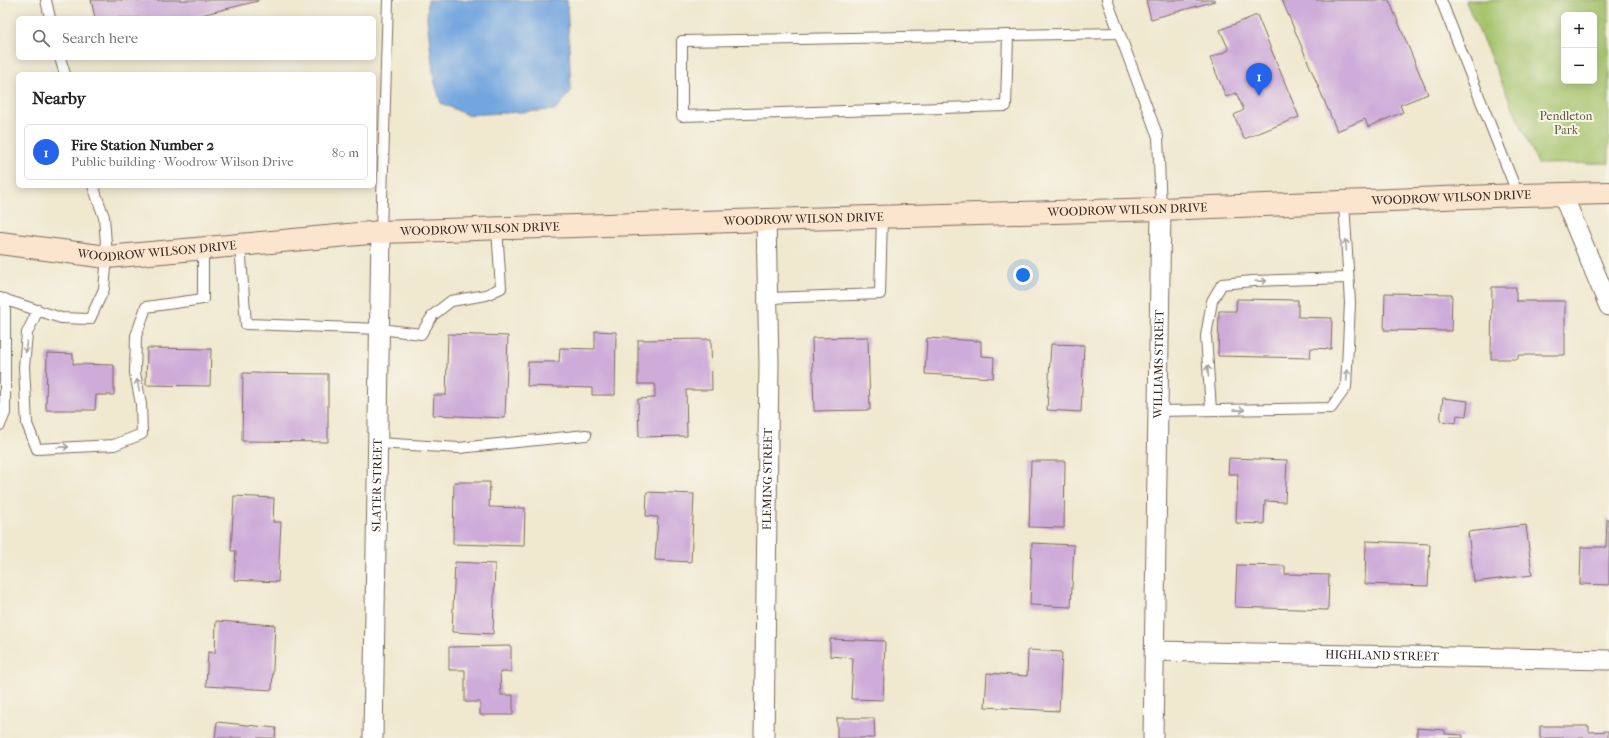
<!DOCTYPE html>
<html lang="en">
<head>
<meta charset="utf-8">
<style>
  :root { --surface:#fff; --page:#f6f6f6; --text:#222; --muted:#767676; --line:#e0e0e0; --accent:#2563eb }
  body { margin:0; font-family:"IM FELL French Canon",serif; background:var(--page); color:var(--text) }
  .controls { position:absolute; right:12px; top:12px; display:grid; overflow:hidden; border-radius:6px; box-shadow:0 2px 10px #0003 }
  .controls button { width:36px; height:36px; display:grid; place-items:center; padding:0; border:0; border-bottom:1px solid var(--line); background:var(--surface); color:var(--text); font:20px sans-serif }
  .you { position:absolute; left:1023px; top:275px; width:14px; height:14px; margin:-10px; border:3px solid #fff; border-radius:50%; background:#1a73e8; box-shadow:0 0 0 6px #1a73e833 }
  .badge { display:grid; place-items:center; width:26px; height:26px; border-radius:50%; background:var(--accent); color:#fff; font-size:13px; font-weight:700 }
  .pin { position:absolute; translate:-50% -33px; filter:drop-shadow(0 1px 2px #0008) }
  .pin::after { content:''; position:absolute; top:21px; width:14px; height:12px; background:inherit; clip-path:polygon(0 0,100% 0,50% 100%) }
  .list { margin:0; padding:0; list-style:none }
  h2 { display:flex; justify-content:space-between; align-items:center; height:52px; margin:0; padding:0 16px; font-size:17px }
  h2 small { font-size:13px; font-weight:400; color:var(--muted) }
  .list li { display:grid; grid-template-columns:26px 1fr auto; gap:12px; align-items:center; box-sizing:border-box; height:56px; margin:0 8px 8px; padding:0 8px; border:1px solid var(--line); border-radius:6px }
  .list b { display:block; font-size:15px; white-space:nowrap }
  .list p { margin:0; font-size:13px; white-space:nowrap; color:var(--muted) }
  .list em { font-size:13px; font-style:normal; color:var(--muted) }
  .icon { flex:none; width:22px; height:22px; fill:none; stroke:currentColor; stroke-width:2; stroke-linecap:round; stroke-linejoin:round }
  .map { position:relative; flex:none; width:1609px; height:738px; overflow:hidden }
  .search { position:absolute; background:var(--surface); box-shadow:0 2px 10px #0003; left:16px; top:16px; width:360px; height:44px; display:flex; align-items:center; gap:10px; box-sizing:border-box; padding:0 14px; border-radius:6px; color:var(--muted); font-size:15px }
  .panel { position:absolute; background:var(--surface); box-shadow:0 2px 10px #0003; left:16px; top:72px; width:360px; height:116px; border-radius:6px }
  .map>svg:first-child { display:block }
</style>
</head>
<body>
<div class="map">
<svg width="1609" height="738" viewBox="0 0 1609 738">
  <rect width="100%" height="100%" fill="#f7f3e8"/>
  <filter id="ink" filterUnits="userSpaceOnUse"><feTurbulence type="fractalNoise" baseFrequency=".025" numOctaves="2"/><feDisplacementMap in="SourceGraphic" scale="8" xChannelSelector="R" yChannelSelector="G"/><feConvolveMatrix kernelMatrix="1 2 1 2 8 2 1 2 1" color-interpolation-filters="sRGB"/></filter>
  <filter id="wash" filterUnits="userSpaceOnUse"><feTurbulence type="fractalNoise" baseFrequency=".012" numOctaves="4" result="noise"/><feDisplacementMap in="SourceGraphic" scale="16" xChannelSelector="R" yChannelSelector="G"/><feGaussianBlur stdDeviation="0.9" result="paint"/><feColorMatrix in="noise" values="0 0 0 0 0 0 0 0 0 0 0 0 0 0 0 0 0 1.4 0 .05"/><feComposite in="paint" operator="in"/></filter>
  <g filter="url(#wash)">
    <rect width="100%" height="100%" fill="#f0e8cf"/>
    <path fill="#a4c36b" stroke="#707644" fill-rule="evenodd" d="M1465,0h144v163l-71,1zM1564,15h30v66h-30z"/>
    <path fill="#73a6df" stroke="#57687e" d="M428,0h139l4,91 -15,19 -89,5 -26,-12 -7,-23 -7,-62z"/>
    <g id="blocks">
      <g fill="#ceabd9">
        <path d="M91,0h167v1l-69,17h-94z"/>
        <path d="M1146,0h69v1l-64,18z"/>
        <path d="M1282,0h107l39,94 -28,11 3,7 -35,15 -3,-8 -28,12z"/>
        <path d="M1257,15l42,102 -55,22 -10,-24 10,-5 -8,-17 -10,4 -16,-39 19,-8 -9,-20z"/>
        <path d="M1492,287h24v14h49v54h-47v4h-27z"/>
        <path d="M1385,293l67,1 -1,37 -67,-1z"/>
        <path d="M1237,299l61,1v17l34,1 -1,31 -20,-1 -1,10 -92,-2 1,-45h17z"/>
        <path d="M595,331l21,1 -1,63h-23v-7l-65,-2 1,-24h31l1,-14 35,1z"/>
        <path d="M448,334l60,2 -3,82 -72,-3 1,-20h12z"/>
        <path d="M868,337l2,73 -56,1 -2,-73z"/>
        <path d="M927,338l54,3v15l13,1 -1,21 -68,-4z"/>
        <path d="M711,339l1,51h-26l1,46 -48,1 -1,-38 17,-1v-14h-17v-44z"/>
        <path d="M1051,344l33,1 -3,67 -34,-2z"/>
        <path d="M147,348l64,1 -1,37 -64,-1z"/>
        <path d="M47,353l26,1v10l41,1v30h-18l-1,15h-49z"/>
        <path d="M243,373l85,1v68l-86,-1z"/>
        <path d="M1443,398l25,3 -2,15 -9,-1 -1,8 -16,-2z"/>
        <path d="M1229,458l58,2 -2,42 -20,-1 -1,23 -28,-1 2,-49h-10z"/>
        <path d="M1031,461h34l-1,67 -35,-1z"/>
        <path d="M454,482h36l-1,25 36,1 -1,38 -71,-2z"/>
        <path d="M647,492l47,2 -3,68 -36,-2 3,-43 -12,-1z"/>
        <path d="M234,496l40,2 -1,24h8l-3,60 -44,-2 2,-29h-5z"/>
        <path d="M1607,519h2v66l-29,-1 1,-37h25z"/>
        <path d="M1526,525l6,50 -58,7 -6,-50z"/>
        <path d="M1366,541l64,3 -2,42 -63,-2z"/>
        <path d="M1032,543l42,2 -3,62 -41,-2z"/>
        <path d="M455,562l40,2 -2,70 -41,-2z"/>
        <path d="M1237,565l48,1v8l44,1 -1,35 -93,-3z"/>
        <path d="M216,621l59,4 -3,65 -66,-4 2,-34 7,1z"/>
        <path d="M830,639l55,2 -2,59 -32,-1 2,-41 -23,-2z"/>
        <path d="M511,646v26h-11l1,23h12v20h-33v-13h-15v-32h-16v-23z"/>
        <path d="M1028,650l34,2 -3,59 -74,-4 2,-34 40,3z"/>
        <path d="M837,718h37l1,20h-38z"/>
        <path d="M217,722l59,6 -1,10h-60z"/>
        <path d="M1540,726h49v6l19,-1v7h-68z"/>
        <path d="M1417,728l28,2v4l18,1v3h-46z"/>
      </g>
    </g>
  </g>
  <g filter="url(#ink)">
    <use href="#blocks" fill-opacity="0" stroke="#7a6c5c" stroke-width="1"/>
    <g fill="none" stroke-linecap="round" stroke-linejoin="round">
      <defs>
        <g id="service">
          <path d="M46,0l4,18"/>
          <path d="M1107,0l51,137 3,72"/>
          <path d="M1441,0l77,195"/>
          <path d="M1008,35l-2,71 -324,10v-75l437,-8"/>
          <path d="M60,58l5,16"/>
          <path d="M381,232l7,-232"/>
          <path d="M240,245l6,79 134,5 41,5 12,-19 18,-14 35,-6 15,-7 -4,-59"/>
          <path d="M0,298l61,20 29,1 14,-30 3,-32 -3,-40 -11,-31"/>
          <path d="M768,298l112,-4 2,-78"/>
          <path d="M38,310l-11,23 -3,34 3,57 10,25 77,-4 28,-11 -1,-30 -6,-31 1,-37 10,-29 57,-8v-50"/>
          <path d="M1211,410l-5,-74 6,-35 10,-17 31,-3 95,-3"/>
          <path d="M1158,411l173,-3 15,-21 4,-84 -6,-101"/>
          <path d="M0,425l5,-12v-114"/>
          <path d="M378,443l81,5 127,-13"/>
        </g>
        <g id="minor">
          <path d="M1562,193l47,113"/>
          <path id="s1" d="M1155,651l454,9"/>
          <path id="s2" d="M373,738l8,-506"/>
          <path id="s3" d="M764,738l5,-374 -3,-144"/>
          <path id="s4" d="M1153,738l8,-529"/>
        </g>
        <g id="secondary">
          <path id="s5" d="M0,243l107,14 274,-25 385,-12 395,-11 357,-14 91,-2"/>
        </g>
      </defs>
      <use href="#service" stroke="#7a6c5c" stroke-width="12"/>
      <use href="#minor" stroke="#7a6c5c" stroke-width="21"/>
      <use href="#secondary" stroke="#7a6c5c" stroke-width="24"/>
      <use href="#service" stroke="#fff" stroke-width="10"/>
      <use href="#minor" stroke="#fff" stroke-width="19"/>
      <use href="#secondary" stroke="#fbe5cf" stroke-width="22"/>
    </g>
    <defs><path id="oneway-shaft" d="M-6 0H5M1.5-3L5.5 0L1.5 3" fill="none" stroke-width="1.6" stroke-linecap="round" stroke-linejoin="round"/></defs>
    <g stroke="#a79f9a">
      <use href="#oneway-shaft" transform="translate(1346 245) rotate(-93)"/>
      <use href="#oneway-shaft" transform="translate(1261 281) rotate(-2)"/>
      <use href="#oneway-shaft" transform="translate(26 347) rotate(96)"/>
      <use href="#oneway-shaft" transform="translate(1208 371) rotate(-94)"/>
      <use href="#oneway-shaft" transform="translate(1347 375) rotate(-88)"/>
      <use href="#oneway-shaft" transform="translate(138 385) rotate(-101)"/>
      <use href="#oneway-shaft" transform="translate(1239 410) rotate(-1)"/>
      <use href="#oneway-shaft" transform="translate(63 447) rotate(-2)"/>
    </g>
  </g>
  <g text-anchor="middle" stroke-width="4" stroke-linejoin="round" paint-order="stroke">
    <g font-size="12" fill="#5a5835" stroke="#f7f3e8">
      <text x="1566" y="120">Pendleton<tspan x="1566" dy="14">Park</tspan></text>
    </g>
    <g font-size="12" fill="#3b2a1e" stroke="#f7f3e8">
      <text dy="4" stroke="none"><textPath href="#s5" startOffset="1454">WOODROW WILSON DRIVE</textPath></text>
      <text dy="4" stroke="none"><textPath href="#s5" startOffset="1130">WOODROW WILSON DRIVE</textPath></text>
      <text dy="4" stroke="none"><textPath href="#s5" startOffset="806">WOODROW WILSON DRIVE</textPath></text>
      <text dy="4" stroke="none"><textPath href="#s5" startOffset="482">WOODROW WILSON DRIVE</textPath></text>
      <text dy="4" stroke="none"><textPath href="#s5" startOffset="158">WOODROW WILSON DRIVE</textPath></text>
      <text dy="4" stroke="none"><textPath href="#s4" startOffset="374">WILLIAMS STREET</textPath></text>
      <text dy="4" stroke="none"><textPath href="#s3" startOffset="259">FLEMING STREET</textPath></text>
      <text dy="4" stroke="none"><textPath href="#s2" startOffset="253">SLATER STREET</textPath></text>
      <text dy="4" stroke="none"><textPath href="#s1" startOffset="227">HIGHLAND STREET</textPath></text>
    </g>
  </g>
</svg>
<div class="controls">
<button>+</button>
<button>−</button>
</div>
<div class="you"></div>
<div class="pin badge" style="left:1259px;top:96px">1</div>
<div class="search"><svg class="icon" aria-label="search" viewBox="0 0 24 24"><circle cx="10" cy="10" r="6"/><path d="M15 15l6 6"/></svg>Search here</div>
<section class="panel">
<h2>Nearby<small></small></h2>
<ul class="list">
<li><span class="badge">1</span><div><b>Fire Station Number 2</b><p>Public building · Woodrow Wilson Drive</p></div><em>80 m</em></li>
</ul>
</section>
</div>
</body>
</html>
